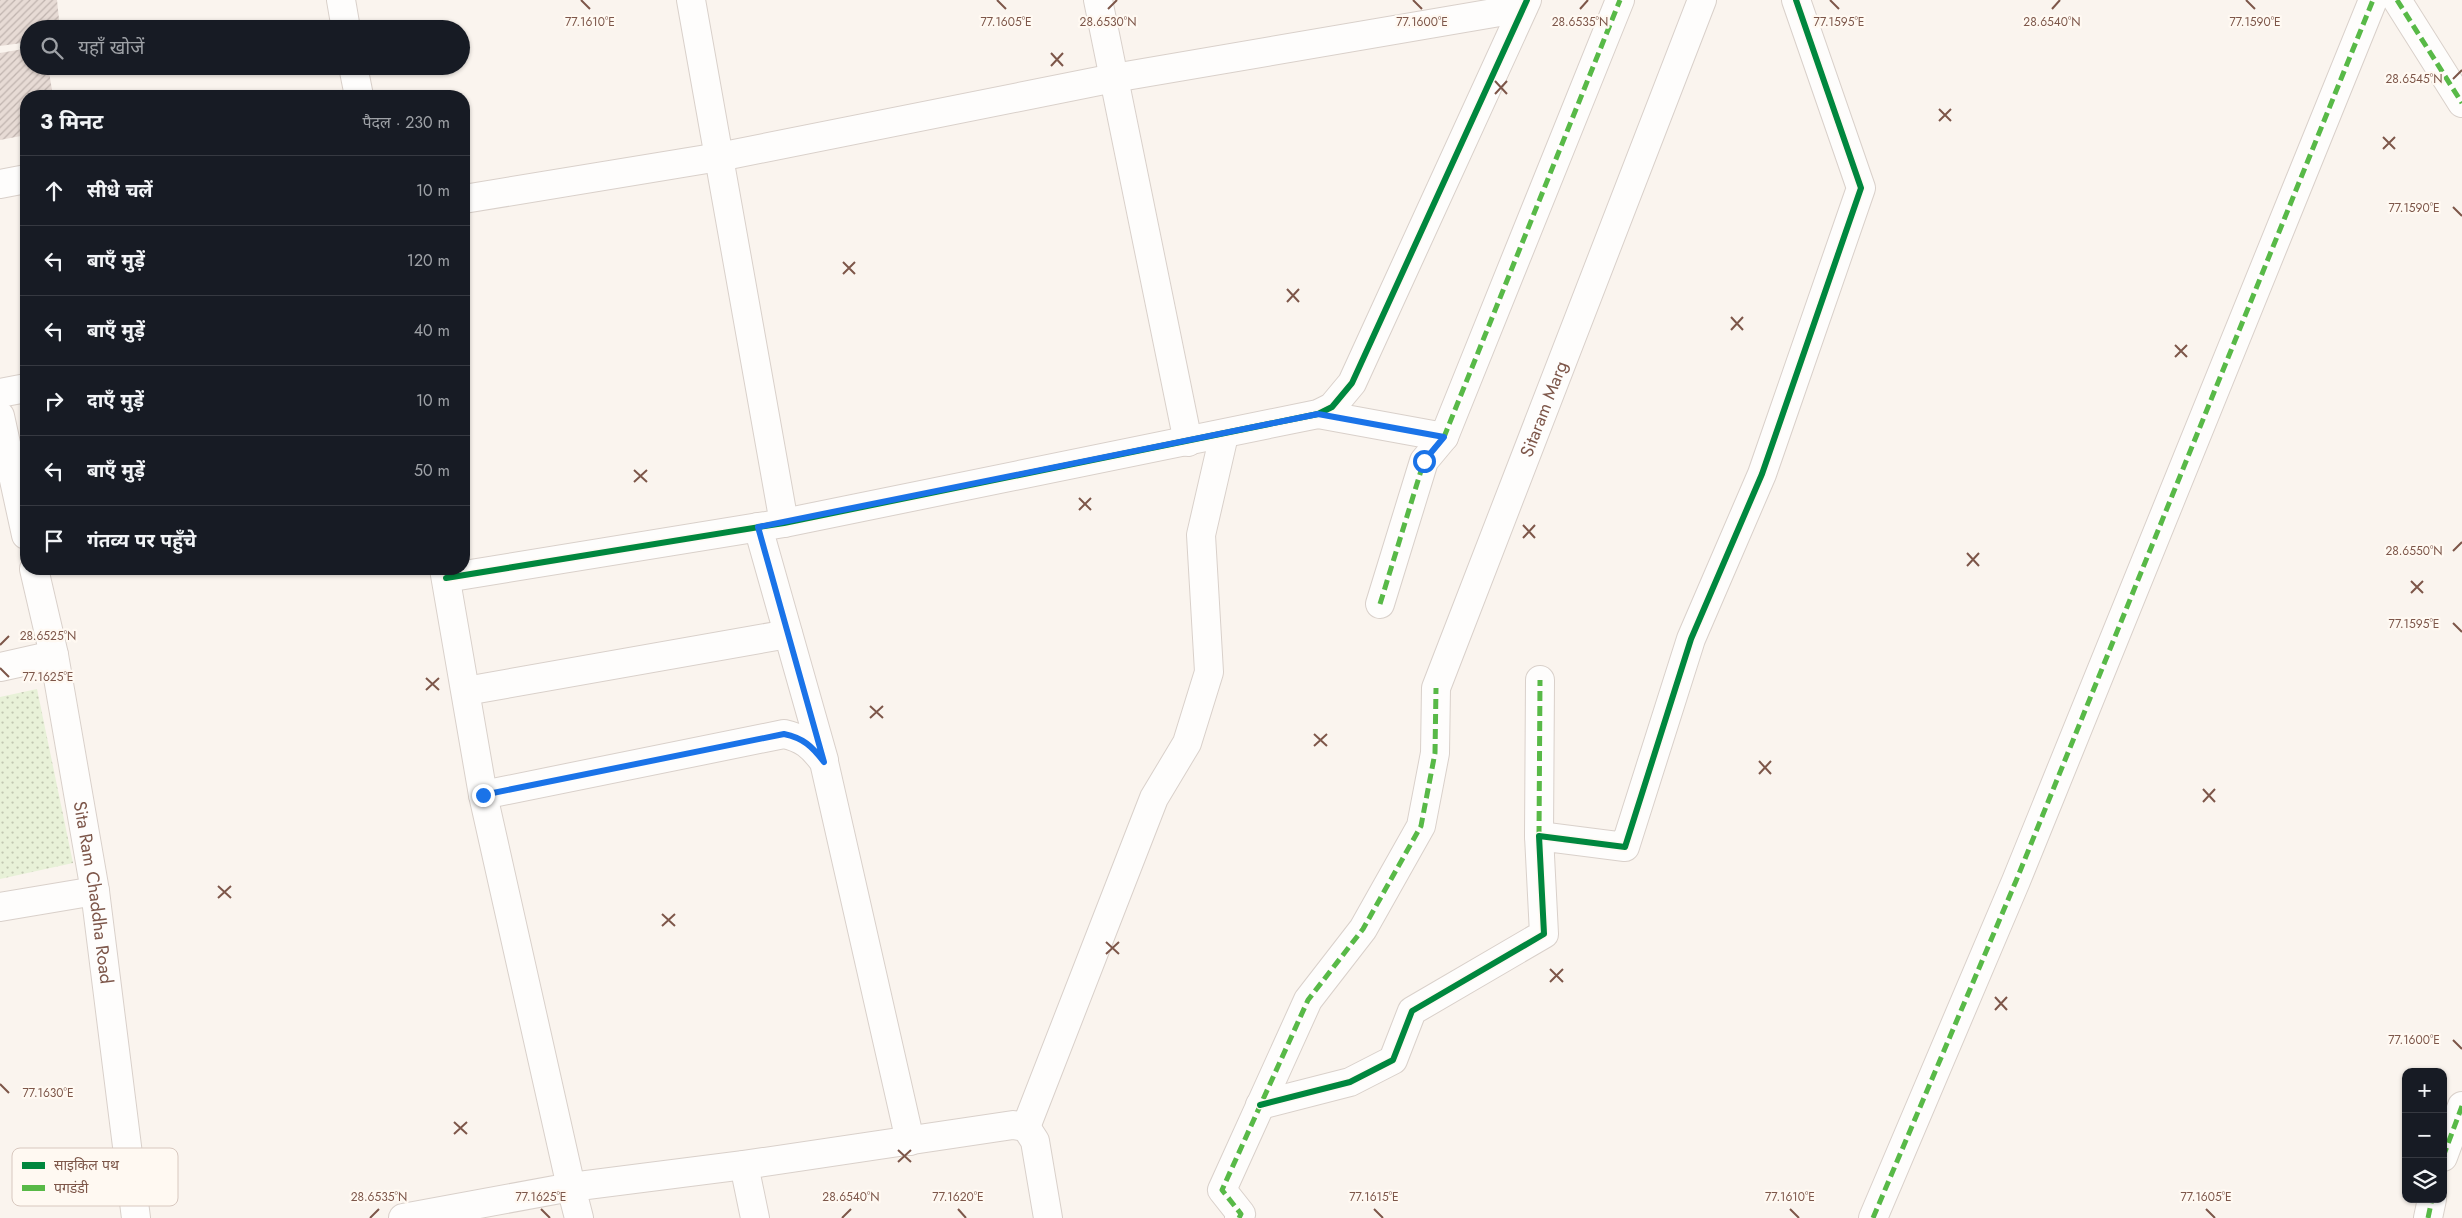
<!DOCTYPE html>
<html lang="hi">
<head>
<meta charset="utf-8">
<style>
  :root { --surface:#171b24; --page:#20242c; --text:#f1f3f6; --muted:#9ea1a6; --line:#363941 }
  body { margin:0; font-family:Jost,"Noto Sans Devanagari",sans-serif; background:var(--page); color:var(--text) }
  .controls { position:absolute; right:15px; bottom:15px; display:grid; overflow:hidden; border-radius:10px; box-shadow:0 1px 4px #0004 }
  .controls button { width:45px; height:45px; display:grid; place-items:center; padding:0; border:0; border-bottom:1px solid var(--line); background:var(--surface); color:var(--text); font:25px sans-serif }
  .stop { position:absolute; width:15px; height:15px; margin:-11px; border:4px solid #1a73e8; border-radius:50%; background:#fff }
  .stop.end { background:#1a73e8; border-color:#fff; box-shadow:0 1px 5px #0008 }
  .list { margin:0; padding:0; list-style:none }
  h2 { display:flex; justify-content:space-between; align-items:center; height:65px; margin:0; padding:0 20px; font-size:21px }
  h2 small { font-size:16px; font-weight:400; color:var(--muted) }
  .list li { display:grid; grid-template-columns:32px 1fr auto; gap:15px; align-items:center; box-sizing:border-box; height:70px; padding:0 20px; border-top:1px solid var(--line) }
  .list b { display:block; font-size:19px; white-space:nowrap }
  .list em { font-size:16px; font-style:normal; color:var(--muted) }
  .icon { flex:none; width:28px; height:28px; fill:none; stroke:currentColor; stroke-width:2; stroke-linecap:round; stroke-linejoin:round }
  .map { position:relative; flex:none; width:2462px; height:1218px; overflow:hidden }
  .search { position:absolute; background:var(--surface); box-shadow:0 1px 4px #0004; left:20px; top:20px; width:450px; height:55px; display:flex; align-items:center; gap:12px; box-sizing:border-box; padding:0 18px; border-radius:28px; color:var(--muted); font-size:19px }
  .panel { position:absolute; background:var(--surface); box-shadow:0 1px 4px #0004; left:20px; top:90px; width:450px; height:485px; border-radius:20px }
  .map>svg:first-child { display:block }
</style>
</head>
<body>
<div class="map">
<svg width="2462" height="1218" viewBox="0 0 2462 1218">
  <defs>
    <pattern id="park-dots" width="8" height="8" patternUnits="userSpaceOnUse" patternTransform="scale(1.25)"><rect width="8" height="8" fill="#e8f1d8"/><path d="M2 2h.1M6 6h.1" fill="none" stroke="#c1c6b1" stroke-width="1.8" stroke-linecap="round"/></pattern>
    <pattern id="building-hatch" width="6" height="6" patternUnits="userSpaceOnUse" patternTransform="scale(1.25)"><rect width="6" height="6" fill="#e7dbd5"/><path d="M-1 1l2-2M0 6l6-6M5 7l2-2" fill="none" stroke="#c0b4af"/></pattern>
  </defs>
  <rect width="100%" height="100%" fill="#faf4ee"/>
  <path fill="url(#park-dots)" d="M37,689l36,174 -73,16v-182z"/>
  <g fill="url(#building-hatch)">
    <path d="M0,0h57l3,29h-31v13l-29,4z"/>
    <path d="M29,48v18h19l5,30h-27v39l-26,5v-87z"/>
  </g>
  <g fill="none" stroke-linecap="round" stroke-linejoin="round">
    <defs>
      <g id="minor">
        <path d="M341,0l5,29"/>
        <path d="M691,0l93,523"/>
        <path d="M1098,0l90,442"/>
        <path d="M2397,0l65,103"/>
        <path d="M353,66l6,30"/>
        <path d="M0,184l26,-5"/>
        <path d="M464,199l255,-42 395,-79 409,-70"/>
        <path d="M0,393l26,-5"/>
        <path d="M1318,414l126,23"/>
        <path d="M0,416l26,119"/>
        <path d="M758,527l66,233"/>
        <path id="s1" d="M34,569l20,86 41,236 41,327"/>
        <path d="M446,578l338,-55 534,-109 14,-7 20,-24 175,-383"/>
        <path d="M1380,604l44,-143 20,-24 176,-437"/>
        <path d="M0,667l54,-12"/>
        <path d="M466,691l322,-57"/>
        <path d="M483,795l301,-61c19,4 28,12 40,28l86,379"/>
        <path d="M1539,836l1,-156"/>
        <path d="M0,907l95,-16"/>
        <path d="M1260,1105l90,-23 43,-22 19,-49 132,-77 -5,-98 86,11 66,-208 71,-165 99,-286 -65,-188"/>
        <path d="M1026,1127l128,-329 33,-55 22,-71 -8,-137 23,-100"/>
        <path d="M2443,1157l19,-51"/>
        <path d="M744,1165l11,53"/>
        <path d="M403,1218l168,-31 -88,-392 -39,-226"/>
        <path d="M579,1218l-8,-31 173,-22 269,-40 13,2 9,14 13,77"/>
        <path id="s2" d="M1239,1218l2,-4 -19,-24 86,-190 55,-71 58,-103 14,-73 1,-65 266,-688"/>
        <path d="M1873,1218l143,-337 357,-881"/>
        <path d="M2428,1218l4,-19"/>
      </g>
    </defs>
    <use href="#minor" stroke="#d9d0ca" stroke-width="30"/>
    <use href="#minor" stroke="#fefdfc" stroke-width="28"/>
    <g stroke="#58b947" stroke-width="5" stroke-dasharray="10 5" stroke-linecap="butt">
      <path d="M2397,0l65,103"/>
      <path d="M1380,604l44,-143 20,-24 176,-437"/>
      <path d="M1539,836l1,-156"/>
      <path d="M2443,1157l19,-51"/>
      <path d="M1239,1218l2,-4 -19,-24 86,-190 55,-71 58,-103 14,-73 1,-65"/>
      <path d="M1873,1218l143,-337 357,-881"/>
      <path d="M2428,1218l4,-19"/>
    </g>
    <defs>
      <g id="cycleway">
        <path d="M446,578l338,-55 534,-109 14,-7 20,-24 175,-383"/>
        <path d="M1260,1105l90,-23 43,-22 19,-49 132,-77 -5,-98 86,11 66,-208 71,-165 99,-286 -65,-188"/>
      </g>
    </defs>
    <use href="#cycleway" stroke="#fff9f2" stroke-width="9"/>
    <use href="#cycleway" stroke="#00873e" stroke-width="6"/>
  </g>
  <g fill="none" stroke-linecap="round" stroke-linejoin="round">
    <path stroke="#1a73e8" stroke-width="6" d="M483,795l301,-61c19,4 28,12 40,28l-66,-235 560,-113 126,23 -20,24"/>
  </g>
  <path fill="none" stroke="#7d5649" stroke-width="2" d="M581,0l9,9M997,0l9,9M1413,0l9,9M1830,0l9,9M2246,0l9,9M1108,9l9,-9M1580,9l8,-9M2052,9l8,-9M1051,53l12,13M1051,66l12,-13M2453,79l9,-9M1495,81l12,13M1495,94l12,-13M1939,109l12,12M1939,121l12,-12M2383,137l12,12M2383,149l12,-12M2453,207l9,9M843,262l12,12M843,274l12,-12M1287,289l12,13M1287,302l12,-13M1731,317l12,13M1731,330l12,-13M2175,345l12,12M2175,357l12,-12M634,470l13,12M634,482l13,-12M1079,498l12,12M1079,510l12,-12M1523,525l12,13M1523,538l12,-13M2453,551l9,-9M1967,553l12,13M1967,566l12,-13M2411,581l12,12M2411,593l12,-12M2453,623l9,9M0,645l9,-9M0,668l9,9M426,678l13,12M426,690l13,-12M870,706l13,12M870,718l13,-12M1314,734l13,12M1314,746l13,-12M1759,761l12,13M1759,774l12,-13M2203,789l12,13M2203,802l12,-13M218,886l13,12M218,898l13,-12M662,914l13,12M662,926l13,-12M1106,942l13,12M1106,954l13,-12M1550,969l13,13M1550,982l13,-13M1995,997l12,13M1995,1010l12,-13M2453,1040l9,9M0,1084l9,9M454,1122l13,12M454,1134l13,-12M898,1150l13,12M898,1162l13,-12M541,1209l9,9M958,1209l8,9M1374,1209l9,9M1790,1209l9,9M2206,1209l9,9M370,1218l9,-9M842,1218l9,-9"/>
  <g text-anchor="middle" stroke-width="4.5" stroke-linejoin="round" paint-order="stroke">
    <g font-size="18" fill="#7d5649" stroke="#fff9f2">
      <text dy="6" stroke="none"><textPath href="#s2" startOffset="890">Sitaram Marg</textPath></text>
      <text dy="6" stroke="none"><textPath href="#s1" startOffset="329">Sita Ram Chaddha Road</textPath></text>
    </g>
  </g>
  <rect x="12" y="1148" width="166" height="58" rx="8" fill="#fff9f2" stroke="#d8c8bf" stroke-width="1"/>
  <rect x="22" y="1162" width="23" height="7" fill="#00873e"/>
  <rect x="22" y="1185" width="23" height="6" fill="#58b947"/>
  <g font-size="14" fill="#7d5649">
    <text x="54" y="1170">साइकिल पथ</text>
    <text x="54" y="1193">पगडंडी</text>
  </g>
  <g font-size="12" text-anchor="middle" fill="#7d5649" stroke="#fff9f2" stroke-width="4.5" stroke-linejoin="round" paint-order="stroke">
    <text x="590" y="26">77.1610°E</text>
    <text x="1006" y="26">77.1605°E</text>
    <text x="1108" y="26">28.6530°N</text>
    <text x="1422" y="26">77.1600°E</text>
    <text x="1580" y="26">28.6535°N</text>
    <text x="1839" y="26">77.1595°E</text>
    <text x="2052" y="26">28.6540°N</text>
    <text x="2255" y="26">77.1590°E</text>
    <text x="2414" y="83">28.6545°N</text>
    <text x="2414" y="212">77.1590°E</text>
    <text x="2414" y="555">28.6550°N</text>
    <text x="2414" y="628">77.1595°E</text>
    <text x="48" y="640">28.6525°N</text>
    <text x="48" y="681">77.1625°E</text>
    <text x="2414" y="1044">77.1600°E</text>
    <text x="48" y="1097">77.1630°E</text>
    <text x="379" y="1201">28.6535°N</text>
    <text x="541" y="1201">77.1625°E</text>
    <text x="851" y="1201">28.6540°N</text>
    <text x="958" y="1201">77.1620°E</text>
    <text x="1374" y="1201">77.1615°E</text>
    <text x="1790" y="1201">77.1610°E</text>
    <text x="2206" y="1201">77.1605°E</text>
  </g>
</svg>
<div class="controls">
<button>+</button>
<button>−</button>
<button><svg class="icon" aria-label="layers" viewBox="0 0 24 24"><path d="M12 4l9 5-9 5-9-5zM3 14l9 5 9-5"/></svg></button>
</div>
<div class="stop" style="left:1424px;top:461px"></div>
<div class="stop end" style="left:483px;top:795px"></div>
<div class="search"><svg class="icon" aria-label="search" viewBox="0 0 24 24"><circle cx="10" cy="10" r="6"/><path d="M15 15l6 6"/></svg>यहाँ खोजें</div>
<section class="panel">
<h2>3 मिनट<small>पैदल · 230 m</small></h2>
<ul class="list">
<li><svg class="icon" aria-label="ahead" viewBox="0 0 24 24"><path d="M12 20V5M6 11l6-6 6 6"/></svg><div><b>सीधे चलें</b></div><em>10 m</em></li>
<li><svg class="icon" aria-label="left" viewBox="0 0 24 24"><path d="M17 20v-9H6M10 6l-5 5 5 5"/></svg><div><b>बाएँ मुड़ें</b></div><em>120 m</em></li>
<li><svg class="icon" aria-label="left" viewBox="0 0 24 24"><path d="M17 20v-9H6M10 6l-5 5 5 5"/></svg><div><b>बाएँ मुड़ें</b></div><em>40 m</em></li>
<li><svg class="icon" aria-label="right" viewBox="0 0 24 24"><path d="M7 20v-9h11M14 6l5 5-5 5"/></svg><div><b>दाएँ मुड़ें</b></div><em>10 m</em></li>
<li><svg class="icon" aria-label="left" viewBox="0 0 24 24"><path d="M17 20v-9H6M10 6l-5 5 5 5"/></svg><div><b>बाएँ मुड़ें</b></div><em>50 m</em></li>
<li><svg class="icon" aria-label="arrive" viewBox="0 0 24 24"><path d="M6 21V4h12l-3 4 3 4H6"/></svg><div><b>गंतव्य पर पहुँचे</b></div></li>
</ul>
</section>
</div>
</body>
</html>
